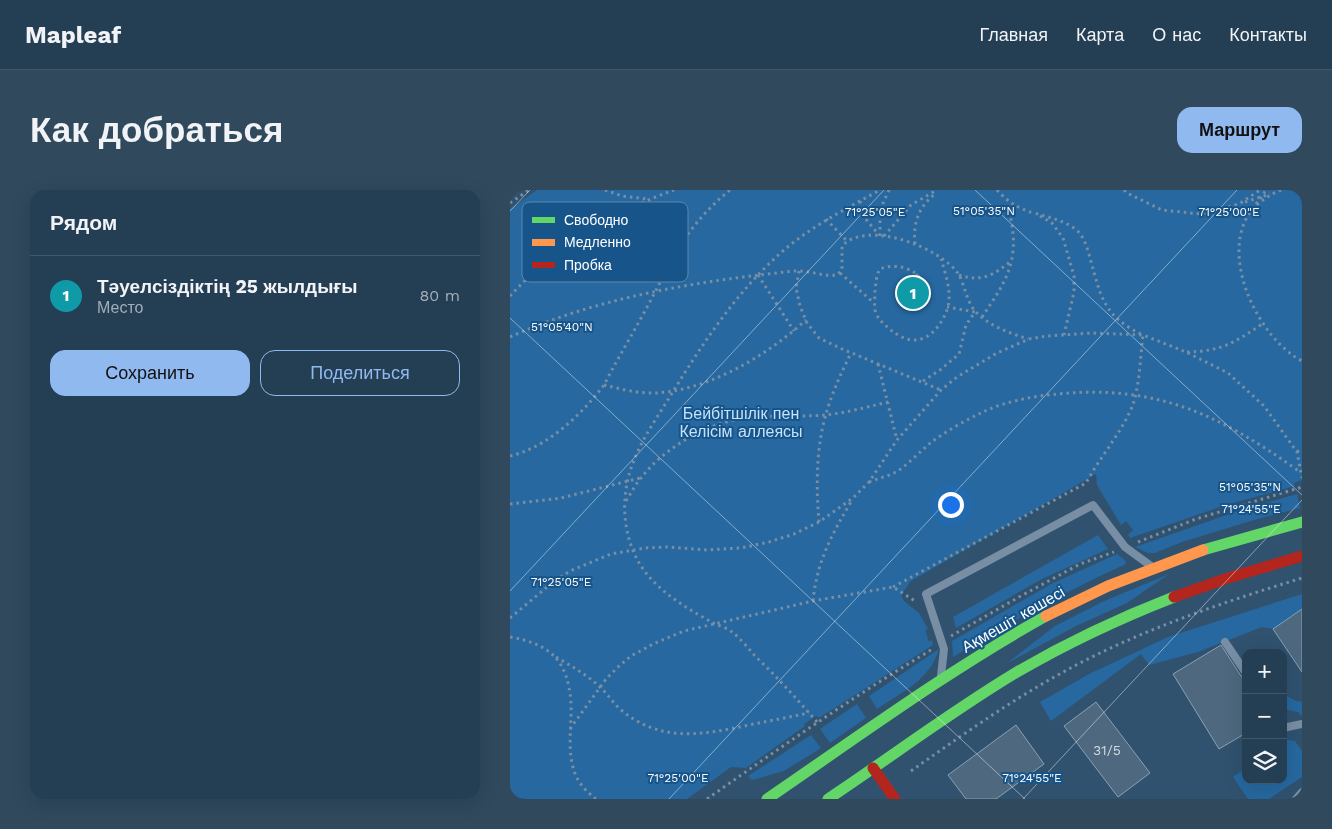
<!DOCTYPE html>
<html lang="ru">
<head>
<meta charset="utf-8">
<style>
  :root { --surface:#243e53; --page:#30495d; --text:#f1f3f6; --muted:#a3aeb8; --line:#41576a; --accent:#90b9f0 }
  body { margin:0; font-family:"Work Sans",sans-serif; background:var(--page); color:var(--text) }
  .controls { position:absolute; right:15px; bottom:15px; display:grid; overflow:hidden; border-radius:10px; box-shadow:0 5px 20px #0002 }
  .controls button { width:45px; height:45px; display:grid; place-items:center; padding:0; border:0; border-bottom:1px solid var(--line); background:var(--surface); color:var(--text); font:25px sans-serif }
  .you { position:absolute; left:440px; top:314px; width:18px; height:18px; margin:-12px; border:4px solid #fff; border-radius:50%; background:#1a73e8; box-shadow:0 0 0 8px #1a73e833 }
  .badge { display:grid; place-items:center; width:32px; height:32px; border-radius:50%; background:var(--accent); color:#fff; font-size:16px; font-weight:700 }
  .pin { position:absolute; translate:-50% -50%; border:2px solid #fff; box-shadow:0 1px 5px #0006 }
  .list { margin:0; padding:0; list-style:none }
  h2 { display:flex; justify-content:space-between; align-items:center; height:65px; margin:0; padding:0 20px; font-size:21px }
  h2 small { font-size:16px; font-weight:400; color:var(--muted) }
  .list li { display:grid; grid-template-columns:32px 1fr auto; gap:15px; align-items:center; box-sizing:border-box; height:80px; padding:0 20px; border-top:1px solid var(--line) }
  .list b { display:block; font-size:19px; white-space:nowrap }
  .list p { margin:0; font-size:16px; white-space:nowrap; color:var(--muted) }
  .list em { font-size:16px; font-style:normal; color:var(--muted) }
  .actions { display:flex; gap:10px; padding:15px 20px }
  .actions a { flex:1; padding:11px 0; border:1px solid var(--accent); border-radius:15px; text-align:center; font-size:18px; color:var(--accent) }
  .actions .main { background:var(--accent); color:#111 }
  .icon { flex:none; width:28px; height:28px; fill:none; stroke:currentColor; stroke-width:2; stroke-linecap:round; stroke-linejoin:round }
  .map { position:relative; flex:none; width:792px; height:609px; overflow:hidden; border-radius:15px }
  header { display:flex; align-items:center; gap:30px; box-sizing:border-box; height:70px; padding:0 25px; background:var(--surface); border-bottom:1px solid var(--line) }
  header strong { font-size:24px }
  nav { display:flex; gap:28px; margin-inline-start:auto; font-size:18px }
  .intro { display:flex; align-items:center; justify-content:space-between; box-sizing:border-box; height:120px; padding:0 30px }
  h1 { margin:0; font-size:35px }
  .button { padding:12px 22px; border-radius:15px; background:var(--accent); color:#111; font-size:18px; font-weight:700 }
  main { display:flex; gap:30px; padding:0 30px }
  aside { flex:1; background:var(--surface); border-radius:15px; box-shadow:0 5px 20px #0002 }
  .map>svg:first-child { display:block }
</style>
</head>
<body>
<header>
<strong>Mapleaf</strong>
<nav><a>Главная</a><a>Карта</a><a>О нас</a><a>Контакты</a></nav>
</header>
<div class="intro"><h1>Как добраться</h1><a class="button">Маршрут</a></div>
<main>
<aside>
<h2>Рядом<small></small></h2>
<ul class="list">
<li><span class="badge" style="background:#0f9aa8">1</span><div><b>Тәуелсіздіктің 25 жылдығы</b><p>Место</p></div><em>80 m</em></li>
</ul>
<div class="actions"><a class="main">Сохранить</a><a>Поделиться</a></div>
</aside>
<div class="map">
<svg width="792" height="609" viewBox="0 0 792 609">
  <rect width="100%" height="100%" fill="#30526f"/>
  <g fill="#26689f">
    <path d="M27,0h765v290l-8,3 1,3 -69,19 -96,33 -2,-3 5,-5 -7,-9 -5,4 -24,-40 -1,-11 -185,107 -10,14 3,6 15,12 9,16 -3,1 4,12 3,-2 1,5 -114,73 -3,-2 -12,8 1,2 -59,42 -15,-1 -44,32h-177v-590z"/>
    <path d="M787,304l3,14 -46,12 -72,22 -27,11h-7l-13,-6 106,-37z"/>
    <path d="M588,345l10,14 -66,30 -86,49 -3,-11z"/>
    <path d="M607,364l8,6 1,4c-60,27 -117,59 -173,93l-1,-16 101,-58z"/>
    <path d="M659,384l-42,29 -51,23 -70,38 49,-38 47,-24z"/>
    <path d="M792,404v15l-29,20 -11,-2 -64,25 -49,13 -8,-11 -90,67 -11,-19 49,-28 79,-37z"/>
    <path d="M429,459c-8,30 -38,44 -62,60l-8,-13z"/>
    <path d="M773,504l13,7 6,1v14l-4,-4 -14,-3z"/>
    <path d="M347,514l9,14 -36,25 -10,-14z"/>
    <path d="M301,545l10,13 -37,23 -32,9 -4,-4z"/>
    <path d="M777,550l8,1 7,10v26l-33,22h-21l-15,-22 13,-9v12h37v-37z"/>
  </g>
  <g fill="#4d687f" stroke="#8ba0b2">
    <path d="M792,419v63l-29,-43z"/>
    <path d="M711,455l20,31 5,3v54l-27,16 -46,-75z"/>
    <path d="M586,512l54,71 -32,24 -54,-71z"/>
    <path d="M506,535l28,39 -48,35h-30l-18,-24z"/>
  </g>
  <g fill="none" stroke-linecap="round" stroke-linejoin="round">
    <g stroke="#778ea4" stroke-width="3" stroke-dasharray="2.5 4" stroke-linecap="butt">
      <path d="M95,0l17,6 26,3"/>
      <path d="M487,0c13,14 20,17 38,24"/>
      <path d="M614,0l3,3 35,17 39,4 38,-10 21,-14"/>
      <path d="M771,0c-14,6 -28,15 -35,29 -23,45 14,120 56,142"/>
      <path d="M350,11l4,16 15,18"/>
      <path d="M735,12l25,-8"/>
      <path d="M0,13l19,-13"/>
      <path d="M746,14l10,-14"/>
      <path d="M530,26l12,7 11,15 11,38v16l-10,43"/>
      <path d="M316,29l21,22"/>
      <path d="M370,46v-26l9,-20"/>
      <path d="M374,46l27,-31 26,-15"/>
      <path d="M405,54c-2,-20 3,-37 20,-50"/>
      <path d="M289,81l-3,17 4,18 7,17 12,15 23,11 99,41"/>
      <path d="M330,83l34,30"/>
      <path d="M408,84l-13,13 -3,7 4,8 10,3 7,-5c10,-25 -22,-40 -43,-31 -4,6 -4,14 -5,22 0,6 -1,13 0,19 2,9 10,15 17,21 6,4 13,9 21,9 19,1 34,-22 36,-39 1,-14 -4,-29 -8,-42"/>
      <path d="M248,85l36,56"/>
      <path d="M449,85c23,7 33,1 51,-13"/>
      <path d="M0,106c44,-48 102,-84 164,-106"/>
      <path d="M472,127c14,-21 29,-41 31,-67 2,-16 -3,-33 -5,-48"/>
      <path d="M0,147c89,-40 188,-56 285,-66 14,-1 28,6 42,4l5,-5v-24c25,-27 100,2 117,29 6,11 8,29 18,38 14,14 33,20 51,26"/>
      <path d="M677,162c35,-1 47,-9 75,-28"/>
      <path d="M368,174l19,76"/>
      <path d="M413,191l17,-11 19,-16 7,-29 9,-13 -28,-5"/>
      <path d="M94,195c17,4 35,9 53,8 54,-4 109,-37 149,-73"/>
      <path d="M787,262l5,-4"/>
      <path d="M0,266c38,-9 71,-41 94,-71 16,-31 34,-60 50,-91 5,-9 9,-18 14,-27 15,-30 36,-56 62,-77"/>
      <path d="M359,292c10,-4 20,-6 29,-11 11,-8 21,-18 31,-27 17,-13 37,-24 56,-33 22,-10 49,-15 73,-17 99,-10 164,22 242,78"/>
      <path d="M116,311c5,-8 9,-16 15,-23 23,-30 66,-55 104,-60 26,-3 53,-1 80,-3 21,-2 42,-8 63,-13"/>
      <path d="M0,314l51,-6 79,-20"/>
      <path d="M309,332c-3,-35 -3,-74 7,-108 6,-21 15,-41 25,-61"/>
      <path d="M628,352l58,-23 106,-32"/>
      <path d="M383,397l193,-104c14,-26 34,-48 46,-76 8,-21 8,-49 11,-72 -40,-19 -42,-38 -53,-77 -3,-11 -6,-23 -16,-30 -12,-8 -26,-11 -40,-15"/>
      <path d="M303,411c4,-40 19,-67 39,-101"/>
      <path d="M0,428l42,-35 18,-12 41,-17 34,-6 22,-1 39,3 35,-2 28,-6 25,-8 25,-12 34,-24 16,-16 28,-42 44,-50 16,-13 40,-24 32,-14 18,-3 45,-3 51,2 43,17 42,21 36,33 33,46 5,26"/>
      <path d="M441,446l68,-39 61,-33 34,-12"/>
      <path d="M0,447c41,7 58,24 61,66 1,25 -5,49 5,73 4,9 12,17 20,23"/>
      <path d="M46,467c17,10 33,19 47,33 6,6 11,14 18,20 40,33 81,25 128,15 20,-4 40,-8 60,-12"/>
      <path d="M307,532c-20,-23 -40,-45 -62,-66 -7,-8 -15,-18 -23,-24 -5,-4 -12,-6 -17,-8 -27,-15 -57,-32 -74,-58 -16,-25 -20,-58 -13,-87 7,-30 25,-55 41,-81 34,-55 70,-111 121,-153 28,-22 59,-38 90,-55"/>
      <path d="M60,539l36,-50 12,-12 13,-11 24,-13 29,-12 129,-30 80,-14 22,14"/>
      <path d="M401,581c47,-33 95,-67 145,-95 78,-44 162,-72 246,-98"/>
      <path d="M197,609c74,-52 147,-103 224,-149"/>
    </g>
    <g stroke="#778ea4" stroke-width="8">
      <path d="M715,452l21,31"/>
      <path d="M431,486l3,-27 -18,-55 167,-89 32,42 26,19"/>
      <path d="M773,538l19,-4"/>
      <path d="M786,609l6,-7"/>
    </g>
    <g stroke="#63d668" stroke-width="11">
      <path d="M693,360l99,-28"/>
      <path d="M257,609c92,-63 182,-129 279,-183"/>
      <path d="M318,609c63,-42 124,-88 189,-127 50,-29 103,-54 157,-75"/>
    </g>
    <path stroke="#ff974d" stroke-width="11" d="M536,426l62,-30 95,-36"/>
    <g stroke="#b3261e" stroke-width="11">
      <path d="M664,407l54,-19 74,-22"/>
      <path d="M363,578l22,31"/>
    </g>
  </g>
  <path fill="none" stroke="#fff" stroke-width="1" stroke-opacity="0.45" d="M465,0l327,305M0,21l20,-21M0,128l515,481M0,401l374,-401M159,609l568,-609M513,609l279,-299"/>
  <g text-anchor="middle" stroke-width="4" stroke-linejoin="round" paint-order="stroke">
    <g font-size="14" fill="#d2d9df">
      <text x="597" y="565">31/5</text>
    </g>
    <g font-size="16" fill="#c3e2fb" stroke="#165489">
      <text x="231" y="229">Бейбітшілік пен<tspan x="231" dy="18">Келісім аллеясы</tspan></text>
    </g>
    <g font-size="16" fill="#fff" stroke="#165489">
      <text transform="translate(503 429) rotate(-30)" y="6">Ақмешіт көшесі</text>
    </g>
  </g>
  <rect x="12" y="12" width="166" height="80" rx="8" fill="#165489" stroke="#5c87ac" stroke-width="1"/>
  <rect x="22" y="27" width="23" height="6" fill="#63d668"/>
  <rect x="22" y="49" width="23" height="7" fill="#ff974d"/>
  <rect x="22" y="72" width="23" height="6" fill="#b3261e"/>
  <g font-size="14" fill="#fff">
    <text x="54" y="35">Свободно</text>
    <text x="54" y="57">Медленно</text>
    <text x="54" y="80">Пробка</text>
  </g>
  <g font-size="12" text-anchor="middle" fill="#fff" stroke="#165489" stroke-width="4" stroke-linejoin="round" paint-order="stroke">
    <text x="474" y="25">51°05'35"N</text>
    <text x="719" y="26">71°25'00"E</text>
    <text x="365" y="26">71°25'05"E</text>
    <text x="52" y="141">51°05'40"N</text>
    <text x="740" y="301">51°05'35"N</text>
    <text x="741" y="323">71°24'55"E</text>
    <text x="51" y="396">71°25'05"E</text>
    <text x="168" y="592">71°25'00"E</text>
    <text x="522" y="592">71°24'55"E</text>
  </g>
</svg>
<div class="controls">
<button>+</button>
<button>−</button>
<button><svg class="icon" aria-label="layers" viewBox="0 0 24 24"><path d="M12 4l9 5-9 5-9-5zM3 14l9 5 9-5"/></svg></button>
</div>
<div class="you"></div>
<div class="pin badge" style="left:403px;top:103px;background:#0f9aa8">1</div>
</div>
</main>
</body>
</html>
